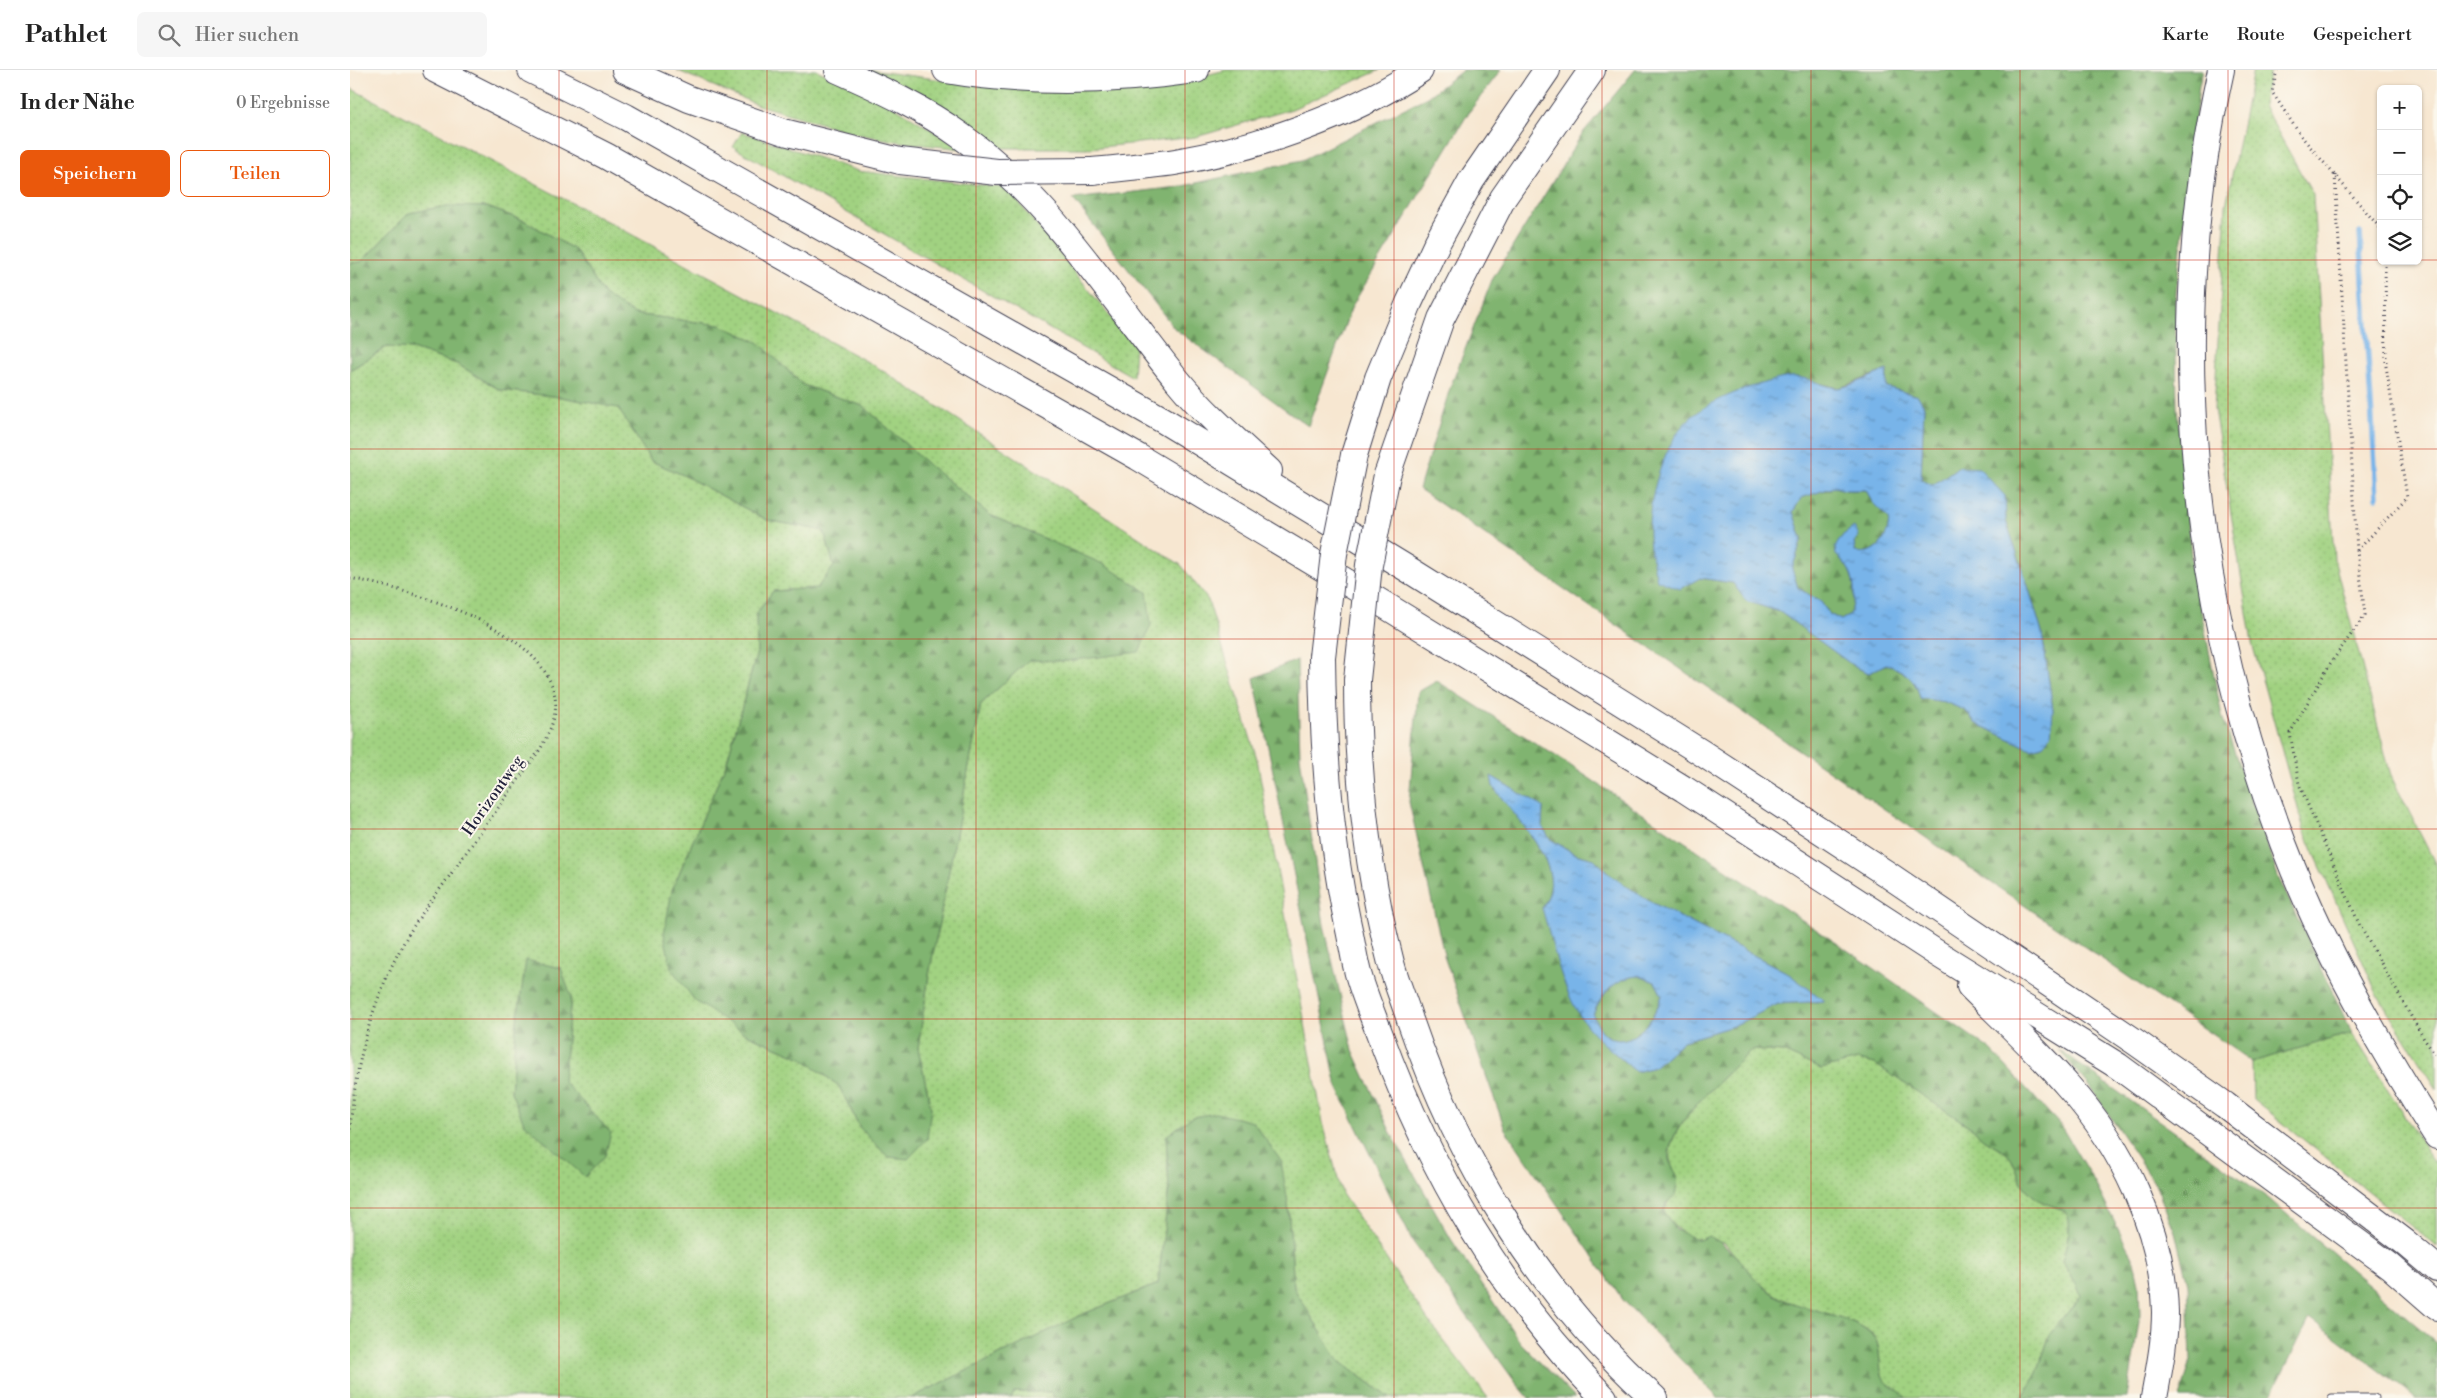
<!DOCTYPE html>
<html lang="de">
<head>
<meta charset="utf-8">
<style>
  :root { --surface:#fff; --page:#f6f6f6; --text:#222; --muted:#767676; --line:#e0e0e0; --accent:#ea580c }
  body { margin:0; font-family:"Libre Bodoni",serif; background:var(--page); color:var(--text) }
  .controls { position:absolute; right:15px; top:15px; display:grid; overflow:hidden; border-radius:8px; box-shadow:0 1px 4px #0004 }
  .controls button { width:45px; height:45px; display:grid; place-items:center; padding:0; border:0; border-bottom:1px solid var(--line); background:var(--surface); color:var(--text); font:25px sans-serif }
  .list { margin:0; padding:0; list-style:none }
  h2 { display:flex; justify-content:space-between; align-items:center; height:65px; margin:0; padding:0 20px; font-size:21px }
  h2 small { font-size:16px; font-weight:400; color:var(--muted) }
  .actions { display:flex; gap:10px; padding:15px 20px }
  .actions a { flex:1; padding:11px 0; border:1px solid var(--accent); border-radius:8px; text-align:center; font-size:18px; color:var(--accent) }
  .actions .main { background:var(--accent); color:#fff }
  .icon { flex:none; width:28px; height:28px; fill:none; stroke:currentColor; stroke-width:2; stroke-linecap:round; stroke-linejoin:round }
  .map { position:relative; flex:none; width:2087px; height:1328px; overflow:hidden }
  header { display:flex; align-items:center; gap:30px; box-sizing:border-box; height:70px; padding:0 25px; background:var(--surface); border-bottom:1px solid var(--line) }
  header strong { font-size:24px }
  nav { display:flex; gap:28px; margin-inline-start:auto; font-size:18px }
  .search { width:350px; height:45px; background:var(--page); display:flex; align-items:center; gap:12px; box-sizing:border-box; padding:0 18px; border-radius:8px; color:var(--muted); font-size:19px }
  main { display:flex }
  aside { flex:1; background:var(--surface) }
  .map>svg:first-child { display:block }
</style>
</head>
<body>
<header>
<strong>Pathlet</strong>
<div class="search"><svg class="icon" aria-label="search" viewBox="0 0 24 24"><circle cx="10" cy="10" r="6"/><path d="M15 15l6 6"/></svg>Hier suchen</div>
<nav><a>Karte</a><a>Route</a><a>Gespeichert</a></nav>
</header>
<main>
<aside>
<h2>In der Nähe<small>0 Ergebnisse</small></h2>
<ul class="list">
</ul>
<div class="actions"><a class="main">Speichern</a><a>Teilen</a></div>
</aside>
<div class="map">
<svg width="2087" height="1328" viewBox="0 0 2087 1328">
  <defs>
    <pattern id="grass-dots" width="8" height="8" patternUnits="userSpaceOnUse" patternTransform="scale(1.25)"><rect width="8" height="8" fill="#a1d281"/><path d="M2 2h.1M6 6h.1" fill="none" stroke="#8ab470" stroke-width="1.8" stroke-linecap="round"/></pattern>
    <pattern id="forest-firs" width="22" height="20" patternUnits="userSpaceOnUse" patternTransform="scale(1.25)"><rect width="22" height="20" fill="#80b46f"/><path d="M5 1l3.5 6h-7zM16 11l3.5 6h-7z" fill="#68925c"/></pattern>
    <pattern id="water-ripples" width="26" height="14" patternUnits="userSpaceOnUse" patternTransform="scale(1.25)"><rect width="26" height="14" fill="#78b4e9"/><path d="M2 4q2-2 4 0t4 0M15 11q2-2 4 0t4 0" fill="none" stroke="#6292be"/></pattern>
  </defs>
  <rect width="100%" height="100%" fill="#fbf7ec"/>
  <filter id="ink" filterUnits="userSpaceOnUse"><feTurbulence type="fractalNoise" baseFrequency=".02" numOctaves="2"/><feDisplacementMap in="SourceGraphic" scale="10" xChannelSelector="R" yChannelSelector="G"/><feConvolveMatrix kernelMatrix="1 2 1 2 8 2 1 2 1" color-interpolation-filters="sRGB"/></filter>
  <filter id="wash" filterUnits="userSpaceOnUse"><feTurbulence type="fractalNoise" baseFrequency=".0096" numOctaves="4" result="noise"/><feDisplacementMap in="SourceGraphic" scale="20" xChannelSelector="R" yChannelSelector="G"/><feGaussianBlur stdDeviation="1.12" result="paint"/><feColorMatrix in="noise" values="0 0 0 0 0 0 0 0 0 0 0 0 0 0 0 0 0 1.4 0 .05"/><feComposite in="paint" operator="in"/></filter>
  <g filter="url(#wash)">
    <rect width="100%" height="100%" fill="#f7e7d1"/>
    <g fill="url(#grass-dots)" stroke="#627a5e" fill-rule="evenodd">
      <path d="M326,0h140l61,26 86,53 -57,-6 -49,-9 -99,-29z"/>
      <path d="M518,0l83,11 243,-3 32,-8h154l-88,39 -96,28 -105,11h-94l-43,-32 -48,-30z"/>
      <path d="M1903,0h17l-7,35 50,90 21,364 57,217 46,91v222l-60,-95 -73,-164 -52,-187 -38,-234 12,-204z"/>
      <path d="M0,18l266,138 261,141 304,198 27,35 49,159 66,364 19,71 85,125 61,79h-98l-53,-39 -43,-71 -6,-85 -122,-67 3,51 -11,97 -75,30 -172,84h-561v-1028l37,-23 25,2 45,15 43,26 61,7 58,11 32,53 32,14 84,45 57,11 10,35 -17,22 -44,3 -17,23 1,38 -30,109 -55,129 74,144 56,24 37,28 21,42 71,-20 -13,-60 11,-73 52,-271 48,-44 38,1 -24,-122 -53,-24 -60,-49 -67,-60 -60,-21 -45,-43 -38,-17 -86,-11 -30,-19 -29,-45 -50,-29 -38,-14 -40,-1 -38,7 -48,49 -11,1zM177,890l44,37 -8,84 14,17 -66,-6 5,-64z"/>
      <path d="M392,62l116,39 149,17 128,159 -2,30 -400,-230z"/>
      <path d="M2002,963l85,134v80l-184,-148 -1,-37z"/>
      <path d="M1401,980l32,2 38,17 37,-9 17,4 100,66c8,14 23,14 33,25 8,8 10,22 16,31 28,37 60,1 38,75l15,25 4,10 -31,38 -13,39 -15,25h-116c-7,-10 -20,-12 -24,-23 -4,-13 0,-31 -10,-41 -19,-19 -69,-23 -93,-37 -22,-12 -38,-35 -54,-54 -28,-3 -47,-5 -61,-31l13,-34c-2,-6 -6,-12 -7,-18 -6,-35 59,-86 81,-110z"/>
      <path d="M665,1322h36l4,6h-44z"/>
    </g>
    <g fill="url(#forest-firs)" stroke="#516b55" fill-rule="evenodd">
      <path d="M1113,0h38l-32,42 -117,194 -44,120 -133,-97 -102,-130 105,-12 124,-27 125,-63z"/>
      <path d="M1285,0h568l-4,15 -24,217 2,107 15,156 30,151 57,163 73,154 -100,29 -833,-573 31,-101 42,-108 90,-146zM1537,300l-1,17 32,9 6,10 -3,74 12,5 25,-18 47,29 1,25 22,65 14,47 11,77 -11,36 -11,3 -56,-26 -9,-12 -21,-9 -25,-4c-4,-20 -16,-26 -34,-34l-17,9 -14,-6 -75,-55 -34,-11 -13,-18 -33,-5 92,-201 47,11z"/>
      <path d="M97,136l40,1 38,14 50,29 29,45 30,19 86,11 38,17 45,43 60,21 67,60 60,49 113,49 44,28 4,33 -12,27 -72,9 -38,-1 -48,44 -52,271 -11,73 13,60 -4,31 -19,20 -20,-2 -28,-29 -21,-42 -37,-28 -56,-24 -51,-33 -24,-33 -7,-34 8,-44 55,-129 30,-109 -1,-38 17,-23 44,-3 17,-22 -10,-35 -57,-11 -84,-45 -32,-14 -33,-53 -57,-11 -61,-7 -43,-26 -45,-15 -25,-2 -37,23v-107l11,-1 48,-49z"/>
      <path d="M1484,417l12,3h20l7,13 16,16c-1,21 -12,36 -34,34l-1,-11 -18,13c19,14 22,38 14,60l-9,5 -12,-6 -8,-12 -23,-14 -6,-19 10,-30 -9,-27 8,-14z"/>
      <path d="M947,590l3,96 24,169 29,125 38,83 60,106 69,103 55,56h-46l-13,-15 -103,-141 -76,-155 -83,-409z"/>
      <path d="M1087,611l122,77 306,204 126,88 70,76 35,59 38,76 5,23 1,31 -13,83h-105l15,-25 13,-39 31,-38 -4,-10 -15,-25c22,-74 -10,-38 -38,-75 -6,-9 -8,-23 -16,-31 -10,-11 -25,-11 -33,-25l-100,-66 -17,-4 -37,9 -38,-17 -32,-2c-23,25 -85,73 -82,109 1,6 7,12 8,18 1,6 0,13 -1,19l-10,7 -2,9 12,18 23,10 10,-4c31,14 41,47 71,62 23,11 77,19 92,37 10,10 6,28 10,40 4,11 17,13 24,23h-188l-95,-98 -118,-171 -60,-170 -36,-157 9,-110zM1141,706l52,31 -1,19 8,13 25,15 19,5 19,18 36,24 137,71 38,29 -46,3 -45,22 -50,15 -29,26 -18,5 -36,-32 -58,-132c3,-5 7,-12 8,-18 7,-34 -40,-78 -57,-104z"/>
      <path d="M176,890l35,8 10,29 -8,84 48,52 -6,23 -20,21 -61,-54 -13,-31 5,-64z"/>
      <path d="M1289,906l16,6 7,13c-10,35 -49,70 -69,20 8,-21 23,-38 46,-39z"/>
      <path d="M1709,980l209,148 169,145v55h-21l-106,-80 -40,80h-90l11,-38 -3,-76 -13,-52 -20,-48 -66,-99z"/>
      <path d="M866,1043l37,9 28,39 7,42 6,85 43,71 53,39h-335l-4,-6h-36l-4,6h-100l172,-84 75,-30 11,-97 -3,-51 26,-19z"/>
    </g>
    <g fill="url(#water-ripples)" stroke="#4d6b92" fill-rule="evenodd">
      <path d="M1537,300l-1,17 32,9 6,10 -3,74 12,5 25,-18 21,1 26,28 1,25 22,65 14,47 11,77 -2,25 -9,11 -11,3 -56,-26 -9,-12 -21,-9 -25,-4c-4,-20 -16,-27 -34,-34l-17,9 -14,-6 -75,-55 -34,-11 -13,-18 -33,-5 -20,11 -23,-9c-2,-11 -6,-22 -7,-33 -5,-36 9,-90 31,-119 20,-27 76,-45 108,-51 15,-2 33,9 48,11 11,0 39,-14 50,-18zM1484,417l12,3h20l7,13 16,16c-1,21 -12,37 -34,33l-1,-10 5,-6 -5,-9 -11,8 -8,12 1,8c19,14 22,38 14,60l-9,5 -12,-6 -8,-12 -23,-14 -6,-19 10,-30 -9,-27 8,-14z"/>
      <path d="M1141,706l52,31 -1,19 8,13 25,15 19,5 19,18 36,24 137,71 39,29 -47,3 -45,22 -50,15 -29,26 -18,5c-16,-15 -34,-28 -48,-45 -26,-32 -34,-80 -46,-119 3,-5 7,-12 8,-18 7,-34 -40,-78 -57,-104zM1289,906l16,6 7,13c-9,35 -50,70 -69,20 8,-21 23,-38 46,-39z"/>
    </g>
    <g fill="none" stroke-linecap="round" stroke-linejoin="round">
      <path stroke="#78b4e9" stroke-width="5.5" d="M2010,163l17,264"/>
    </g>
  </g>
  <g filter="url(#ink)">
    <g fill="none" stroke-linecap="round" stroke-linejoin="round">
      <defs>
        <path id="service" d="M1982,1328h42"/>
        <g id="motorway">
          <path d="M86,0l170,86 532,301 250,150 296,182 251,163 183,114 272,200 47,41"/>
          <path d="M181,0l95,47 537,303 248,151 291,182 185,121 247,167 91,64 181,138 31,26"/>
          <path d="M275,0l64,29 95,33 116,29"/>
          <path d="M488,0c43,19 86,39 123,66 91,64 148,160 217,245 27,33 60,61 91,90"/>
          <path d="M596,0c81,14 168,12 250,0"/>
          <path d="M1871,0c-57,256 -31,528 62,773 38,100 96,203 154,293"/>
          <path d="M742,101c27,-3 56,-5 83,-9 82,-14 176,-46 245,-92"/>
          <path d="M1004,385l24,-77 31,-75 29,-62 33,-60 76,-111"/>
          <path d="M1037,405l54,-156 62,-121 89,-128"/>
          <path d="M972,587c1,90 7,179 26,268 4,17 6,35 11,52 6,20 14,39 21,58 52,140 120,256 224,363"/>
          <path d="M1007,610c0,95 10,190 34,283 5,19 13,38 19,57 49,143 131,276 244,378"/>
          <path d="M1620,916c33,33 68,65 98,100 54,60 95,144 97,226 0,29 -6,58 -11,86"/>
        </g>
      </defs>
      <use href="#service" stroke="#424052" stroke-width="9"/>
      <use href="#motorway" stroke="#424052" stroke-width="28"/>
      <g stroke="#424052" stroke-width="3" stroke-dasharray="1 4" stroke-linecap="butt">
        <path d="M1927,0l-5,22 29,44 80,93"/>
        <path d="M1985,105l22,376"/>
        <path d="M2035,191l1,105 21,131 -50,54 8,64 -35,49 -40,69 9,51 61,142 64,113 13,18"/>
        <path d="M0,508c60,12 193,49 205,119 3,19 -6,35 -14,51 -29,41 -59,82 -88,123 -17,24 -37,48 -51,75 -31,57 -47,120 -52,184"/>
      </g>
      <use href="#service" stroke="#fff" stroke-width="7"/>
      <use href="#motorway" stroke="#fff" stroke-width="26"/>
      <defs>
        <g id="motorway-bridge">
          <path d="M550,91l97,11 95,-1"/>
          <path d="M972,587l12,-103 20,-99"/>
          <path d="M1007,610l12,-115 18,-90"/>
        </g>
      </defs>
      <use href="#motorway-bridge" stroke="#424052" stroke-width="28" stroke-linecap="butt"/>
      <use href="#motorway-bridge" stroke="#fff" stroke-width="26"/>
    </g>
  </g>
  <path fill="none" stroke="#c8321e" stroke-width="1" stroke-opacity="0.55" d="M209,0v1328M417,0v1328M626,0v1328M835,0v1328M1044,0v1328M1252,0v1328M1461,0v1328M1670,0v1328M1878,0v1328M0,190h2031M2068,190h19M0,379h2087M0,569h2087M0,759h2087M0,949h2087M0,1138h2087"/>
  <g text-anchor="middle" stroke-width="4" stroke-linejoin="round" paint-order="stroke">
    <g font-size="16" fill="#22223b" stroke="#fbf7ec">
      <text transform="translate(142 725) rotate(-55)" y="6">Horizontweg</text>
    </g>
  </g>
</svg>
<div class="controls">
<button>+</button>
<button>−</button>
<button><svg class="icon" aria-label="locate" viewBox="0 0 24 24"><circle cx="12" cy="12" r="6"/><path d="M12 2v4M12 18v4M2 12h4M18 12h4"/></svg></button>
<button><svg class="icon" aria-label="layers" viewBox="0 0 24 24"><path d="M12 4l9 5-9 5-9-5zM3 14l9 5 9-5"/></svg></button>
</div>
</div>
</main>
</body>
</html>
